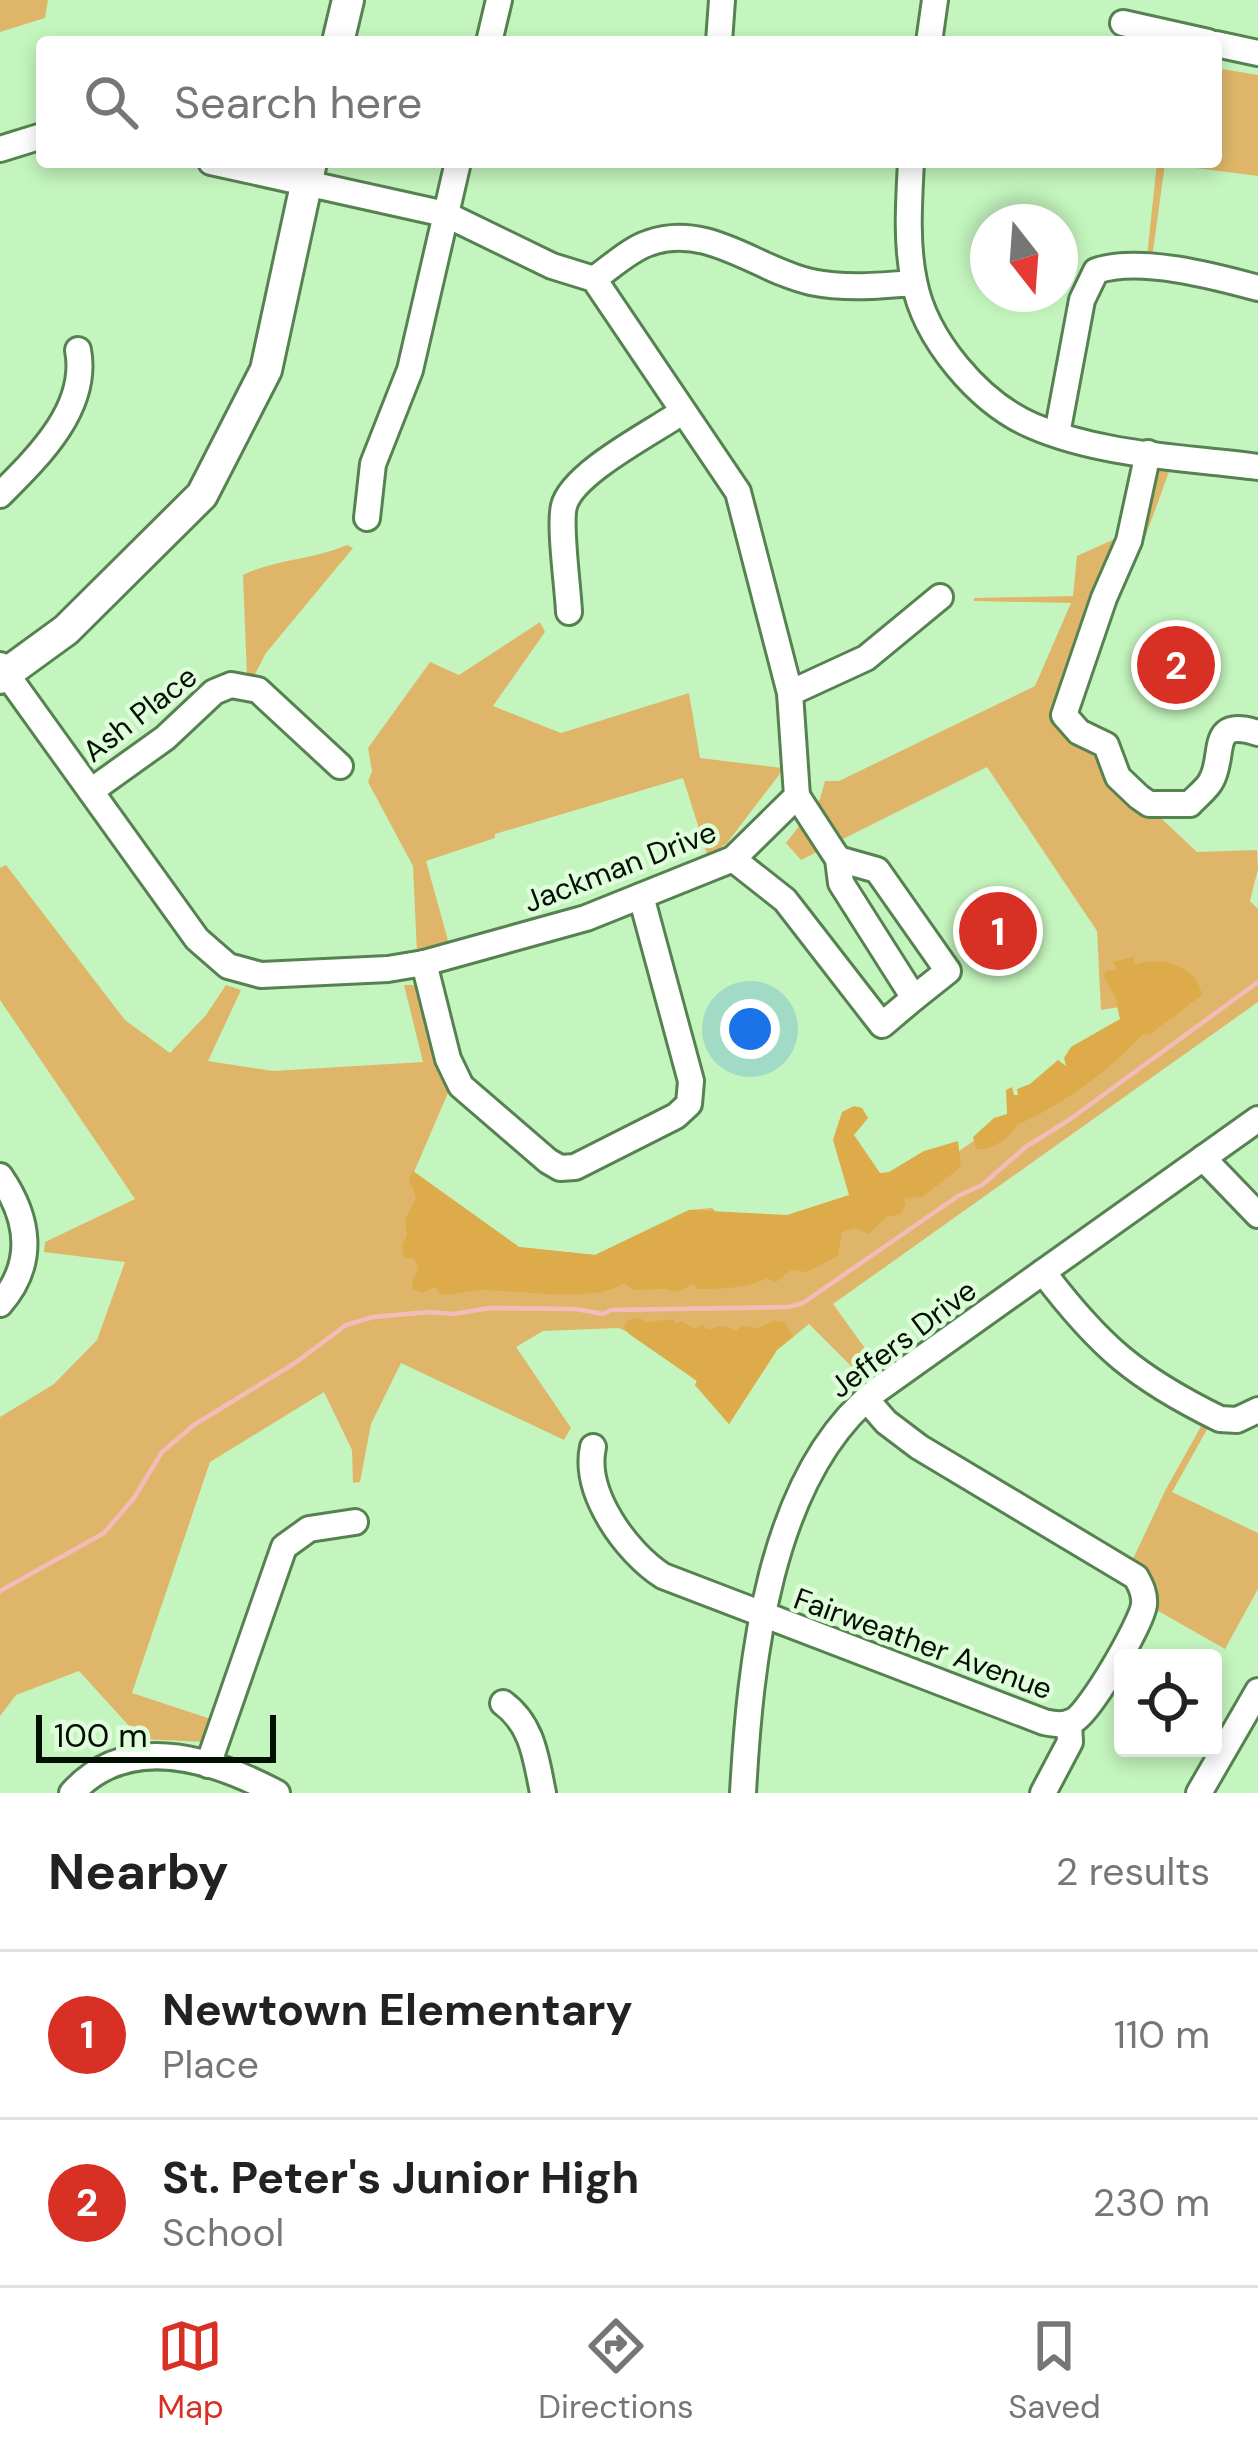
<!DOCTYPE html>
<html lang="en">
<head>
<meta charset="utf-8">
<style>
  :root { --surface:#fff; --page:#f6f6f6; --text:#222; --muted:#767676; --line:#e0e0e0; --accent:#d93025 }
  body { margin:0; font-family:"DM Sans",sans-serif; background:var(--page); color:var(--text) }
  .controls { position:absolute; right:36px; bottom:36px; display:grid; overflow:hidden; border-radius:12px; box-shadow:0 6px 18px #0003 }
  .controls button { width:108px; height:108px; display:grid; place-items:center; padding:0; border:0; border-bottom:3px solid var(--line); background:var(--surface); color:var(--text); font:60px sans-serif }
  .compass { position:absolute; left:970px; top:204px; width:108px; height:108px; border-radius:50%; background:var(--surface); box-shadow:0 6px 18px #0003; rotate:163deg }
  .scale { position:absolute; left:36px; bottom:30px; width:240px; box-sizing:border-box; padding-left:12px; border:6px solid #021001; border-top:0; font-size:33px; line-height:42px; white-space:nowrap; color:#021001; -webkit-text-stroke:9px #dffcdb; paint-order:stroke }
  .you { position:absolute; left:750px; top:1029px; width:42px; height:42px; margin:-30px; border:9px solid #fff; border-radius:50%; background:#1a73e8; box-shadow:0 0 0 18px #1a73e833 }
  .badge { display:grid; place-items:center; width:78px; height:78px; border-radius:50%; background:var(--accent); color:#fff; font-size:39px; font-weight:700 }
  .pin { position:absolute; translate:-50% -50%; border:6px solid #fff; box-shadow:0 3px 12px #0006 }
  .list { margin:0; padding:0; list-style:none }
  h2 { display:flex; justify-content:space-between; align-items:center; height:156px; margin:0; padding:0 48px; font-size:51px }
  h2 small { font-size:39px; font-weight:400; color:var(--muted) }
  .list li { display:grid; grid-template-columns:78px 1fr auto; gap:36px; align-items:center; box-sizing:border-box; height:168px; padding:0 48px; border-top:3px solid var(--line) }
  .list b { display:block; font-size:45px; white-space:nowrap }
  .list p { margin:0; font-size:39px; white-space:nowrap; color:var(--muted) }
  .list em { font-size:39px; font-style:normal; color:var(--muted) }
  .icon { flex:none; width:66px; height:66px; fill:none; stroke:currentColor; stroke-width:2; stroke-linecap:round; stroke-linejoin:round }
  .map { position:relative; flex:none; width:1258px; height:1793px; overflow:hidden }
  .search { position:absolute; background:var(--surface); box-shadow:0 6px 18px #0003; left:36px; right:36px; top:36px; height:132px; display:flex; align-items:center; gap:30px; box-sizing:border-box; padding:0 42px; border-radius:12px; color:var(--muted); font-size:45px }
  .sheet { height:492px; background:var(--surface) }
  nav { display:flex; justify-content:space-around; align-items:center; box-sizing:border-box; height:168px; border-top:3px solid var(--line); background:var(--surface); font-size:33px; color:var(--muted) }
  nav a { display:grid; justify-items:center; gap:6px }
  nav .on { color:var(--accent) }
  .map>svg:first-child { display:block }
</style>
</head>
<body>
<div class="map">
<svg width="1258" height="1793" viewBox="0 0 1258 1793">
  <rect width="100%" height="100%" fill="#c4f5be"/>
  <g fill="#dfb669">
    <path d="M0,0h48l-3,18 -45,14z"/>
    <path d="M1216,68l42,7v101l-93,-12 -13,94 -5,-1 10,-95h59z"/>
    <path d="M1137,465l33,4 -27,74 -28,51 -43,141 125,117 60,-2 1,19 -8,32 8,8v93l-425,302 47,65 -15,11 -56,-56 -32,26 -48,74 -34,-39 2,-4 -58,-43 -20,-10 -76,3 -27,16 55,81 -7,12 -163,-77 -30,61 -11,58 -7,1 -1,-33 -28,-58 -114,70 -78,231 82,27 -9,22 -64,-3 -62,-68 -63,24 -16,21v-299l54,-33 43,-44 28,-78 -81,-10 1,-10 90,-43 -135,-199v-132l6,-3 119,155 45,33 36,-38 20,-30 15,5 -33,71 65,10 150,-9 -19,-77h13l34,101 -37,86 105,75 76,8 94,-45 23,-2 4,4 142,10 295,-207 -9,-12 -43,7 -4,-79 -110,-164 -186,93 -15,-17 34,-44 5,-18h14l196,-95 36,-83 -97,-2v-3l99,-2 4,-40 51,-23z"/>
    <path d="M347,545l6,3 -87,105 -13,25 -6,-2 -4,-101c33,-16 69,-15 104,-30z"/>
    <path d="M540,622l5,10 -52,74 68,27 128,-40 11,65 82,10 -3,7 -52,68 -19,14 -25,-79 -188,56v4l-69,23 23,83 -32,9 -4,-87 -45,-84 4,-11 -4,-23 62,-86 29,13z"/>
    <path d="M1204,1421l6,3 -38,68 86,41v56l-33,60 -72,-41 -21,-47 34,-72z"/>
  </g>
  <g fill="#ddab49">
    <path d="M1134,957v8c24,-9 63,-2 68,30l-52,39 -8,1c-28,32 -85,74 -124,89 -6,13 -27,27 -42,25l-3,-12 21,-19 13,-4 -1,-24 6,-3 2,8h4l-1,-6 13,-5 28,-24 8,6 -2,-8 7,-11 49,-28 -5,-22 -11,-21 2,-5 11,-1 -4,-8z"/>
    <path d="M854,1106l8,2 6,10 -14,17 26,38 9,-1 35,-21 34,-10 3,26 -39,30 -19,1 3,7 -6,9 -14,3 -17,17 -13,-6 -14,4 -4,24 -31,16 -16,-2 -15,12 -9,-4c-19,11 -48,11 -70,11l-3,-5 -19,8 -8,-3 -34,1 -9,-7c-29,21 -105,7 -144,7 -13,1 -25,4 -38,5l-8,-8 -11,6 -10,-4 -1,-8 7,-14 -5,-9h-10l-2,-14 5,-8 -2,-16 11,-22 -7,-20 4,-7 106,76 76,8 94,-45 98,5 62,-20 -16,-55 9,-28z"/>
    <path d="M640,1318l6,4 28,-3 1,4 7,-2 12,8 8,-4 7,5c9,-5 19,-5 27,1l6,-5 16,2 16,-7 11,1 8,15 -16,13 -48,74 -34,-39 2,-4 -68,-47 -5,-8 6,-7z"/>
  </g>
  <g fill="none" stroke-linecap="round" stroke-linejoin="round">
    <path stroke="#f3bcb9" stroke-width="4.5" d="M0,1591l104,-58 30,-35 28,-46 32,-27 101,-62 51,-38 27,-8 56,-5 24,2 37,-6 86,1 27,5 8,-4 177,-3 15,-4 155,-107 24,-11 45,-39 42,-26 189,-138"/>
    <defs>
      <g id="minor">
        <path d="M1123,23l85,19"/>
        <path d="M489,42l10,-42"/>
        <path d="M719,42l3,-42"/>
        <path d="M929,42l6,-42"/>
        <path d="M1216,44l42,9"/>
        <path d="M0,149l42,-13"/>
        <path d="M911,162c-2,39 -5,81 3,119 11,58 65,122 119,145 70,30 151,31 225,41"/>
        <path d="M594,279c16,-11 36,-30 55,-36 59,-21 108,27 162,39 34,7 68,4 103,1"/>
        <path d="M1057,434l25,-134 14,-29c43,-15 118,5 162,17"/>
        <path d="M1148,453l-19,88 -25,57 -40,117 15,17 27,13 12,32 21,20 10,7h41c6,-7 17,-15 21,-23 15,-25 -4,-65 47,-48"/>
        <path d="M0,495c38,-38 89,-87 78,-145"/>
        <path d="M367,518l6,-54 37,-94 48,-208"/>
        <path d="M569,612c-1,-24 -10,-87 -5,-106 8,-33 89,-74 118,-94"/>
        <path d="M0,665l197,274 31,27 33,9 127,-6 36,-6 162,-45 147,-59 64,-63 -7,-103 -52,-201 -144,-213 -42,-13 -107,-52 -234,-52"/>
        <path d="M790,693l76,-35 74,-61"/>
        <path d="M91,791l74,-53 49,-46 17,-7 27,5 82,76"/>
        <path d="M733,859l52,41 97,125 32,-27 -73,-115 -3,-24 -41,-63"/>
        <path d="M838,859l39,11 71,101 -34,27"/>
        <path d="M424,963l24,96 13,27 87,75 12,7 15,-1 101,-51 13,-12 2,-23 -50,-185"/>
        <path d="M1203,1158l55,57"/>
        <path d="M0,1176c29,42 36,87 0,128"/>
        <path d="M1043,1272c56,74 93,106 177,147l17,1 21,-10"/>
        <path d="M593,1447c-10,46 33,105 70,129l381,146c10,2 19,4 29,-1 17,-8 68,-97 71,-116 1,-11 -3,-19 -8,-28l-217,-130 -33,-25 -20,-23"/>
        <path d="M503,1703c30,22 33,56 40,90"/>
        <path d="M208,1765l76,-218 25,-18 46,-7"/>
        <path d="M72,1793c56,-62 141,-34 205,0"/>
        <path d="M743,1793c7,-129 25,-316 133,-402l382,-272"/>
        <path d="M1043,1793l27,-51 -1,-19"/>
        <path d="M1199,1793l59,-102"/>
      </g>
      <g id="major">
        <path d="M338,42l10,-42"/>
        <path d="M0,678l66,-48 136,-135 64,-125 45,-208"/>
      </g>
    </defs>
    <use href="#minor" stroke="#568251" stroke-width="30"/>
    <use href="#major" stroke="#568251" stroke-width="36"/>
    <use href="#minor" stroke="#fff" stroke-width="24"/>
    <use href="#major" stroke="#fff" stroke-width="30"/>
  </g>
  <g text-anchor="middle" stroke-width="9" stroke-linejoin="round" paint-order="stroke">
    <g font-size="30" fill="#021001" stroke="#dffcdb">
      <text transform="translate(140 714) rotate(-38)" y="10">Ash Place</text>
      <text transform="translate(620 867) rotate(-21)" y="10">Jackman Drive</text>
      <text transform="translate(903 1339) rotate(-37)" y="10">Jeffers Drive</text>
      <text transform="translate(923 1644) rotate(20)" y="10">Fairweather Avenue</text>
    </g>
  </g>
</svg>
<div class="controls">
<button><svg class="icon" aria-label="locate" viewBox="0 0 24 24"><circle cx="12" cy="12" r="6"/><path d="M12 2v4M12 18v4M2 12h4M18 12h4"/></svg></button>
</div>
<svg class="compass" viewBox="-18 -18 36 36"><path d="M0-13l5 13h-10z" fill="#e53935"/><path d="M0 13l5-13h-10z" fill="#767676"/></svg>
<div class="scale">100 m</div>
<div class="you"></div>
<div class="pin badge" style="left:998px;top:931px">1</div>
<div class="pin badge" style="left:1176px;top:665px">2</div>
<div class="search"><svg class="icon" aria-label="search" viewBox="0 0 24 24"><circle cx="10" cy="10" r="6"/><path d="M15 15l6 6"/></svg>Search here</div>
</div>
<section class="sheet">
<h2>Nearby<small>2 results</small></h2>
<ul class="list">
<li><span class="badge">1</span><div><b>Newtown Elementary</b><p>Place</p></div><em>110 m</em></li>
<li><span class="badge">2</span><div><b>St. Peter's Junior High</b><p>School</p></div><em>230 m</em></li>
</ul>
</section>
<nav>
<a class="on"><svg class="icon" aria-label="map" viewBox="0 0 24 24"><path d="M3 6l6-2 6 2 6-2v14l-6 2-6-2-6 2zM9 4v14M15 6v14"/></svg>Map</a>
<a><svg class="icon" aria-label="directions" viewBox="0 0 24 24"><path d="M12 3l9 9-9 9-9-9zM9 14v-3h6M13 9l2 2-2 2"/></svg>Directions</a>
<a><svg class="icon" aria-label="saved" viewBox="0 0 24 24"><path d="M7 4h10v16l-5-4-5 4z"/></svg>Saved</a>
</nav>
</body>
</html>
